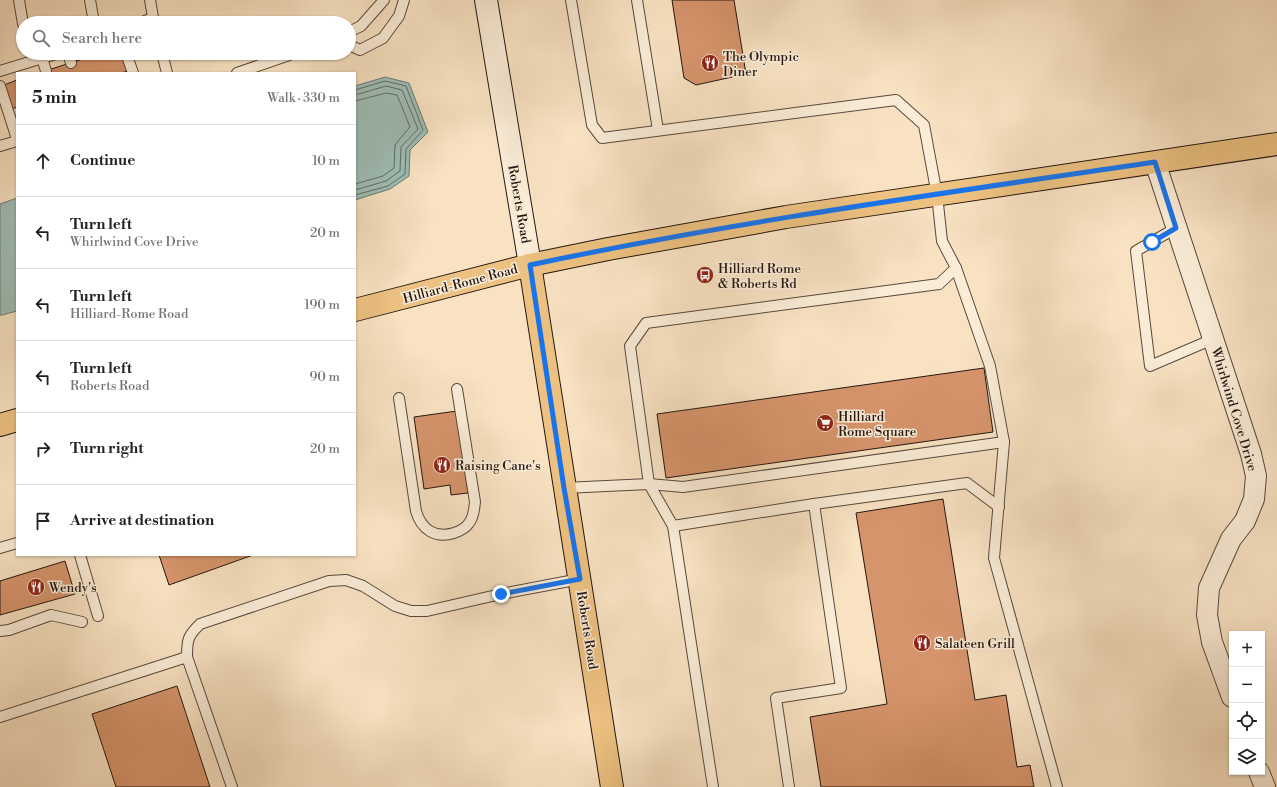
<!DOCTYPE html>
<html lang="en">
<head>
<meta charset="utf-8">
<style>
  :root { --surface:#fff; --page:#f6f6f6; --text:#222; --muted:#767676; --line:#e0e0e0 }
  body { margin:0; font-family:"Libre Bodoni",serif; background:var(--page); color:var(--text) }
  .controls { position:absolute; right:12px; bottom:12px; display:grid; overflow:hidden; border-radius:0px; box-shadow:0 1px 3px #0004 }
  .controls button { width:36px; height:36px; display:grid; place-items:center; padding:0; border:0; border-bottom:1px solid var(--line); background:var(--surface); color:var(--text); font:20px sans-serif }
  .stop { position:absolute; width:12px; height:12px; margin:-9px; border:3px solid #1a73e8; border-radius:50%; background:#fff }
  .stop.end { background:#1a73e8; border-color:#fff; box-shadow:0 1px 4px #0008 }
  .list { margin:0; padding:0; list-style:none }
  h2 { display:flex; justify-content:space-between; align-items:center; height:52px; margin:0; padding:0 16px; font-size:17px }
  h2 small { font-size:13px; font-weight:400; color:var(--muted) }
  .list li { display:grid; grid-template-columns:26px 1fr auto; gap:12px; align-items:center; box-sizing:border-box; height:72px; padding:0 16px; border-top:1px solid var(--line) }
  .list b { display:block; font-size:15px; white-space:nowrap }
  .list p { margin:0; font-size:13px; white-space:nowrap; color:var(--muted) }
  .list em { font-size:13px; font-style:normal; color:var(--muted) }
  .icon { flex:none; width:22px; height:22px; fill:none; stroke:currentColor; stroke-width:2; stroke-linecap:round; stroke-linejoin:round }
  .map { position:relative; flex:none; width:1277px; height:787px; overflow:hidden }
  .search { position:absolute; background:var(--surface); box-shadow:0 1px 3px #0004; left:16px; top:16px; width:340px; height:44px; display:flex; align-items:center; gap:10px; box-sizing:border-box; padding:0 14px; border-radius:22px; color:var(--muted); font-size:15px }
  .panel { position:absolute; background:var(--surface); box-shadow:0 1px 3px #0004; left:16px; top:72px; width:340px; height:484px; border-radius:0px }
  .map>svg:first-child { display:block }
</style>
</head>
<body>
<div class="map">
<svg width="1277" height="787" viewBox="0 0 1277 787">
  <rect width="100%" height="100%" fill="#f8e2c2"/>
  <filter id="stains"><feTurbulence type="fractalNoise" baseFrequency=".005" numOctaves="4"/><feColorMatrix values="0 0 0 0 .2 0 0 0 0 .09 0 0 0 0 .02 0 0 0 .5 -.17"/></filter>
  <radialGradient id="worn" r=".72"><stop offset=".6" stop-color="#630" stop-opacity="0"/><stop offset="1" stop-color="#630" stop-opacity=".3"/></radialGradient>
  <g fill="#9dbdb6" stroke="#6c7a74">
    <path d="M385,77l24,6 19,49 -18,18 -1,26 -19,13 -35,11v-114z"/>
    <path d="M17,198v113l-15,4h-2v-111z"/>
  </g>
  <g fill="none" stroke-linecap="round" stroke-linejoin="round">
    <g stroke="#606a64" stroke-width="1">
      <path d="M355,90l30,-9 21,5 17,44 -17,19 -1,25 -17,12 -33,9"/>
      <path d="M355,95l31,-9 16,4 16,39 -17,18 -1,24 -14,10 -31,9"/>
      <path d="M355,101l31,-8 11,2 13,32 -11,13 -4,5 -1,23 -11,8 -28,8"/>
    </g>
  </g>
  <g fill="#d6946c" stroke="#231611">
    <path d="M672,0h62l12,74 -50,11 -12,-7z"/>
    <path d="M101,53h21l6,18 -7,2h-82z"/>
    <path d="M17,80v27l-5,2 -8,-24z"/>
    <path d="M984,368l9,64 -327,46 -9,-64z"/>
    <path d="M457,411l11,82 -17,2 -1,-10 -26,4 -10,-72z"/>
    <path d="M943,499l32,201 31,-5 11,72 13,-2 4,22h-213l-11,-70 77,-13 -31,-191z"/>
    <path d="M159,555h94l-84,30z"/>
    <path d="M65,561l10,33 -75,21v-34z"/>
    <path d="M177,686l33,101h-94l-24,-73z"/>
  </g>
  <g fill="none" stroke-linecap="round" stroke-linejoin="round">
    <defs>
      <g id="lane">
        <path d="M19,0l4,24"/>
        <path d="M90,0l4,23"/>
        <path d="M150,0l4,23"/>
        <path d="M571,0l21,125 10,13 294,-38 28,25 13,70 5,46 14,27 34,98 14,76 -10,116 63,229"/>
        <path d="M637,0l21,130"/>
        <path d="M140,23l12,-5"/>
        <path d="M349,32l12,-6 23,-26"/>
        <path d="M349,45l11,5 23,-12 16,-22 5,-16"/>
        <path d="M68,53l3,10"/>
        <path d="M126,53l7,20"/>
        <path d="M162,53l5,20"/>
        <path d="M42,58l4,13"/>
        <path d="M0,71l59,-18"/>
        <path d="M237,73l58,-20"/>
        <path d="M0,86l17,53"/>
        <path d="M0,146l17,-5"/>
        <path d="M1176,228l-40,23 14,115 63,-27"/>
        <path d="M399,398l17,113c5,18 19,28 38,22 6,-2 12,-5 15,-10 5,-6 5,-14 6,-21l-18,-113"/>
        <path d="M564,488l85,-4 34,3 321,-45"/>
        <path d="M673,526l141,-22 153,-21 32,24"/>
        <path d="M0,548l17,-5"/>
        <path d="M80,555l18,61"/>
        <path d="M0,631l9,-1 42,-15 31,7"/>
        <path d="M187,657c0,-18 1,-21 13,-33l129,-43 17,-1 17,6 32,20 16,5h16l74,-17 79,-15"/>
        <path d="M0,717l187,-60 45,130"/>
        <path d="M713,787l-40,-261 -24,-42 -19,-138 16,-23 293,-39 17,-16"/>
        <path d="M789,787l-13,-89 65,-10 -27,-184"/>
      </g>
      <g id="street">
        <path d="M1155,162l96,292 5,22 -2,23 -9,22 -14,18 -22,49 -2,27 5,27 20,55"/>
        <path d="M1259,772l6,15"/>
      </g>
      <path id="secondary" d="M486,0l44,265"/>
      <g id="primary">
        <path d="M530,265l82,522"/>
        <path d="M355,310l175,-45 78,-16 178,-32 491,-73"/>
        <path d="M0,425l17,-5"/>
      </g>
    </defs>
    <use href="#lane" stroke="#58493d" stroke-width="12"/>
    <use href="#street" stroke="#58493d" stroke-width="22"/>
    <use href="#secondary" stroke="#231611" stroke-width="24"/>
    <use href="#primary" stroke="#231611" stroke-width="24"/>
    <use href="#lane" stroke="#faecd7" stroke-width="10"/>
    <use href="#street" stroke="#faecd7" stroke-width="20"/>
    <use href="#secondary" stroke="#faecd7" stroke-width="22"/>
    <use href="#primary" stroke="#ecc181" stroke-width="22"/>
  </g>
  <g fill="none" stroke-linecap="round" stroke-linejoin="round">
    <path stroke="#1a73e8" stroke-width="5" d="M501,594l79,-15 -16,-91 -34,-223c207,-44 416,-72 625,-103l21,66 -24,14"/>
  </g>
  <defs>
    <symbol id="restaurant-disc" viewBox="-11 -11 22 22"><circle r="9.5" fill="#8f2418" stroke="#faecd7"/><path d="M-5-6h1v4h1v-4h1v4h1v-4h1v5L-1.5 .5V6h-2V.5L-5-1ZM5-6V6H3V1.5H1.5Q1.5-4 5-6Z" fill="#fff"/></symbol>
    <symbol id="bus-disc" viewBox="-11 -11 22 22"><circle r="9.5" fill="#8f2418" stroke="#faecd7"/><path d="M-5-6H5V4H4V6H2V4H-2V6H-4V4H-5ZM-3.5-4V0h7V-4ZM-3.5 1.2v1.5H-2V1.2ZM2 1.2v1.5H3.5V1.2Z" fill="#fff"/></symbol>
    <symbol id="supermarket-disc" viewBox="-11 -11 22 22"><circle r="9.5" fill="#8f2418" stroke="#faecd7"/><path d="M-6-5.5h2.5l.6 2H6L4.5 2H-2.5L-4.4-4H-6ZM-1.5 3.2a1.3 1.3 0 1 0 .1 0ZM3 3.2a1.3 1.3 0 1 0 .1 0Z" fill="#fff"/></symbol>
  </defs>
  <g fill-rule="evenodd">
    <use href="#restaurant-disc" x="700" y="53" width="20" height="20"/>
    <use href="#bus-disc" x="695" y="265" width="20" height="20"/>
    <use href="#supermarket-disc" x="815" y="413" width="20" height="20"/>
    <use href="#restaurant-disc" x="432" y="455" width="20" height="20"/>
    <use href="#restaurant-disc" x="26" y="577" width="20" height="20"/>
    <use href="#restaurant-disc" x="912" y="633" width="20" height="20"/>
  </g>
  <g text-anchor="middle" stroke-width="3" stroke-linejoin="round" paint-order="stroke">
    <g font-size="13" fill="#231611" stroke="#faecd7" text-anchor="start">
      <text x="723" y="61">The Olympic<tspan x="723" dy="15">Diner</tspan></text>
      <text x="718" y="273">Hilliard Rome<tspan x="718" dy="15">&amp; Roberts Rd</tspan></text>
      <text x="838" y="421">Hilliard<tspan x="838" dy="15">Rome Square</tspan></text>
      <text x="455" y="470">Raising Cane's</text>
      <text x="49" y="592">Wendy's</text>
      <text x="935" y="648">Salateen Grill</text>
    </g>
    <g font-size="13" fill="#231611" stroke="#faecd7">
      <text transform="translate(520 204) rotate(80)" y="5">Roberts Road</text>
      <text transform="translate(460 283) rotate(-15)" y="5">Hilliard-Rome Road</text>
      <text transform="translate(1235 409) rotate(73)" y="5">Whirlwind Cove Drive</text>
      <text transform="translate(588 630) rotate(81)" y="5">Roberts Road</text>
    </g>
  </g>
  <rect width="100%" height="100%" filter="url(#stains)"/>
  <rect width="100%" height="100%" fill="url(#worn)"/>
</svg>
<div class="controls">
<button>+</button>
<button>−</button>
<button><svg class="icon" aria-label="locate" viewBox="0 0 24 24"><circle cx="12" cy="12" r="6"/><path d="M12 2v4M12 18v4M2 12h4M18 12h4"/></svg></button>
<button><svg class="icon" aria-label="layers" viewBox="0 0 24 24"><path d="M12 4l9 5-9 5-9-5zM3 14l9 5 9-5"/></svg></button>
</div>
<div class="stop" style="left:1152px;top:242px"></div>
<div class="stop end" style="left:501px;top:594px"></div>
<div class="search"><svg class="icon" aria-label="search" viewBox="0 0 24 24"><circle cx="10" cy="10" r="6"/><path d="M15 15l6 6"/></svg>Search here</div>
<section class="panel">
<h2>5 min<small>Walk · 330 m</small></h2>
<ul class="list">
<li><svg class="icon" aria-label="ahead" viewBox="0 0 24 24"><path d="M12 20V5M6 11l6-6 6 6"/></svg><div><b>Continue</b></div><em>10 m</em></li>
<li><svg class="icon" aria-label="left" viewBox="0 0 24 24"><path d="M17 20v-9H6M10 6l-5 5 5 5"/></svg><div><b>Turn left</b><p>Whirlwind Cove Drive</p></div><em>20 m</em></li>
<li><svg class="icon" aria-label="left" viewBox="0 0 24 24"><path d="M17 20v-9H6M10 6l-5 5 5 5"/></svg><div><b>Turn left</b><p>Hilliard-Rome Road</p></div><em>190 m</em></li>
<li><svg class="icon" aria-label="left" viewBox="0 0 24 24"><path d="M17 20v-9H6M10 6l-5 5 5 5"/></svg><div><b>Turn left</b><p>Roberts Road</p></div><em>90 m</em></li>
<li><svg class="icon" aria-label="right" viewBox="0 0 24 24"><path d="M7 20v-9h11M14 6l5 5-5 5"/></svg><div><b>Turn right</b></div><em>20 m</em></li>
<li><svg class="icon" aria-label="arrive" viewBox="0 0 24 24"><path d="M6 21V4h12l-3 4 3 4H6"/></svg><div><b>Arrive at destination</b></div></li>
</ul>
</section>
</div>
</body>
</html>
